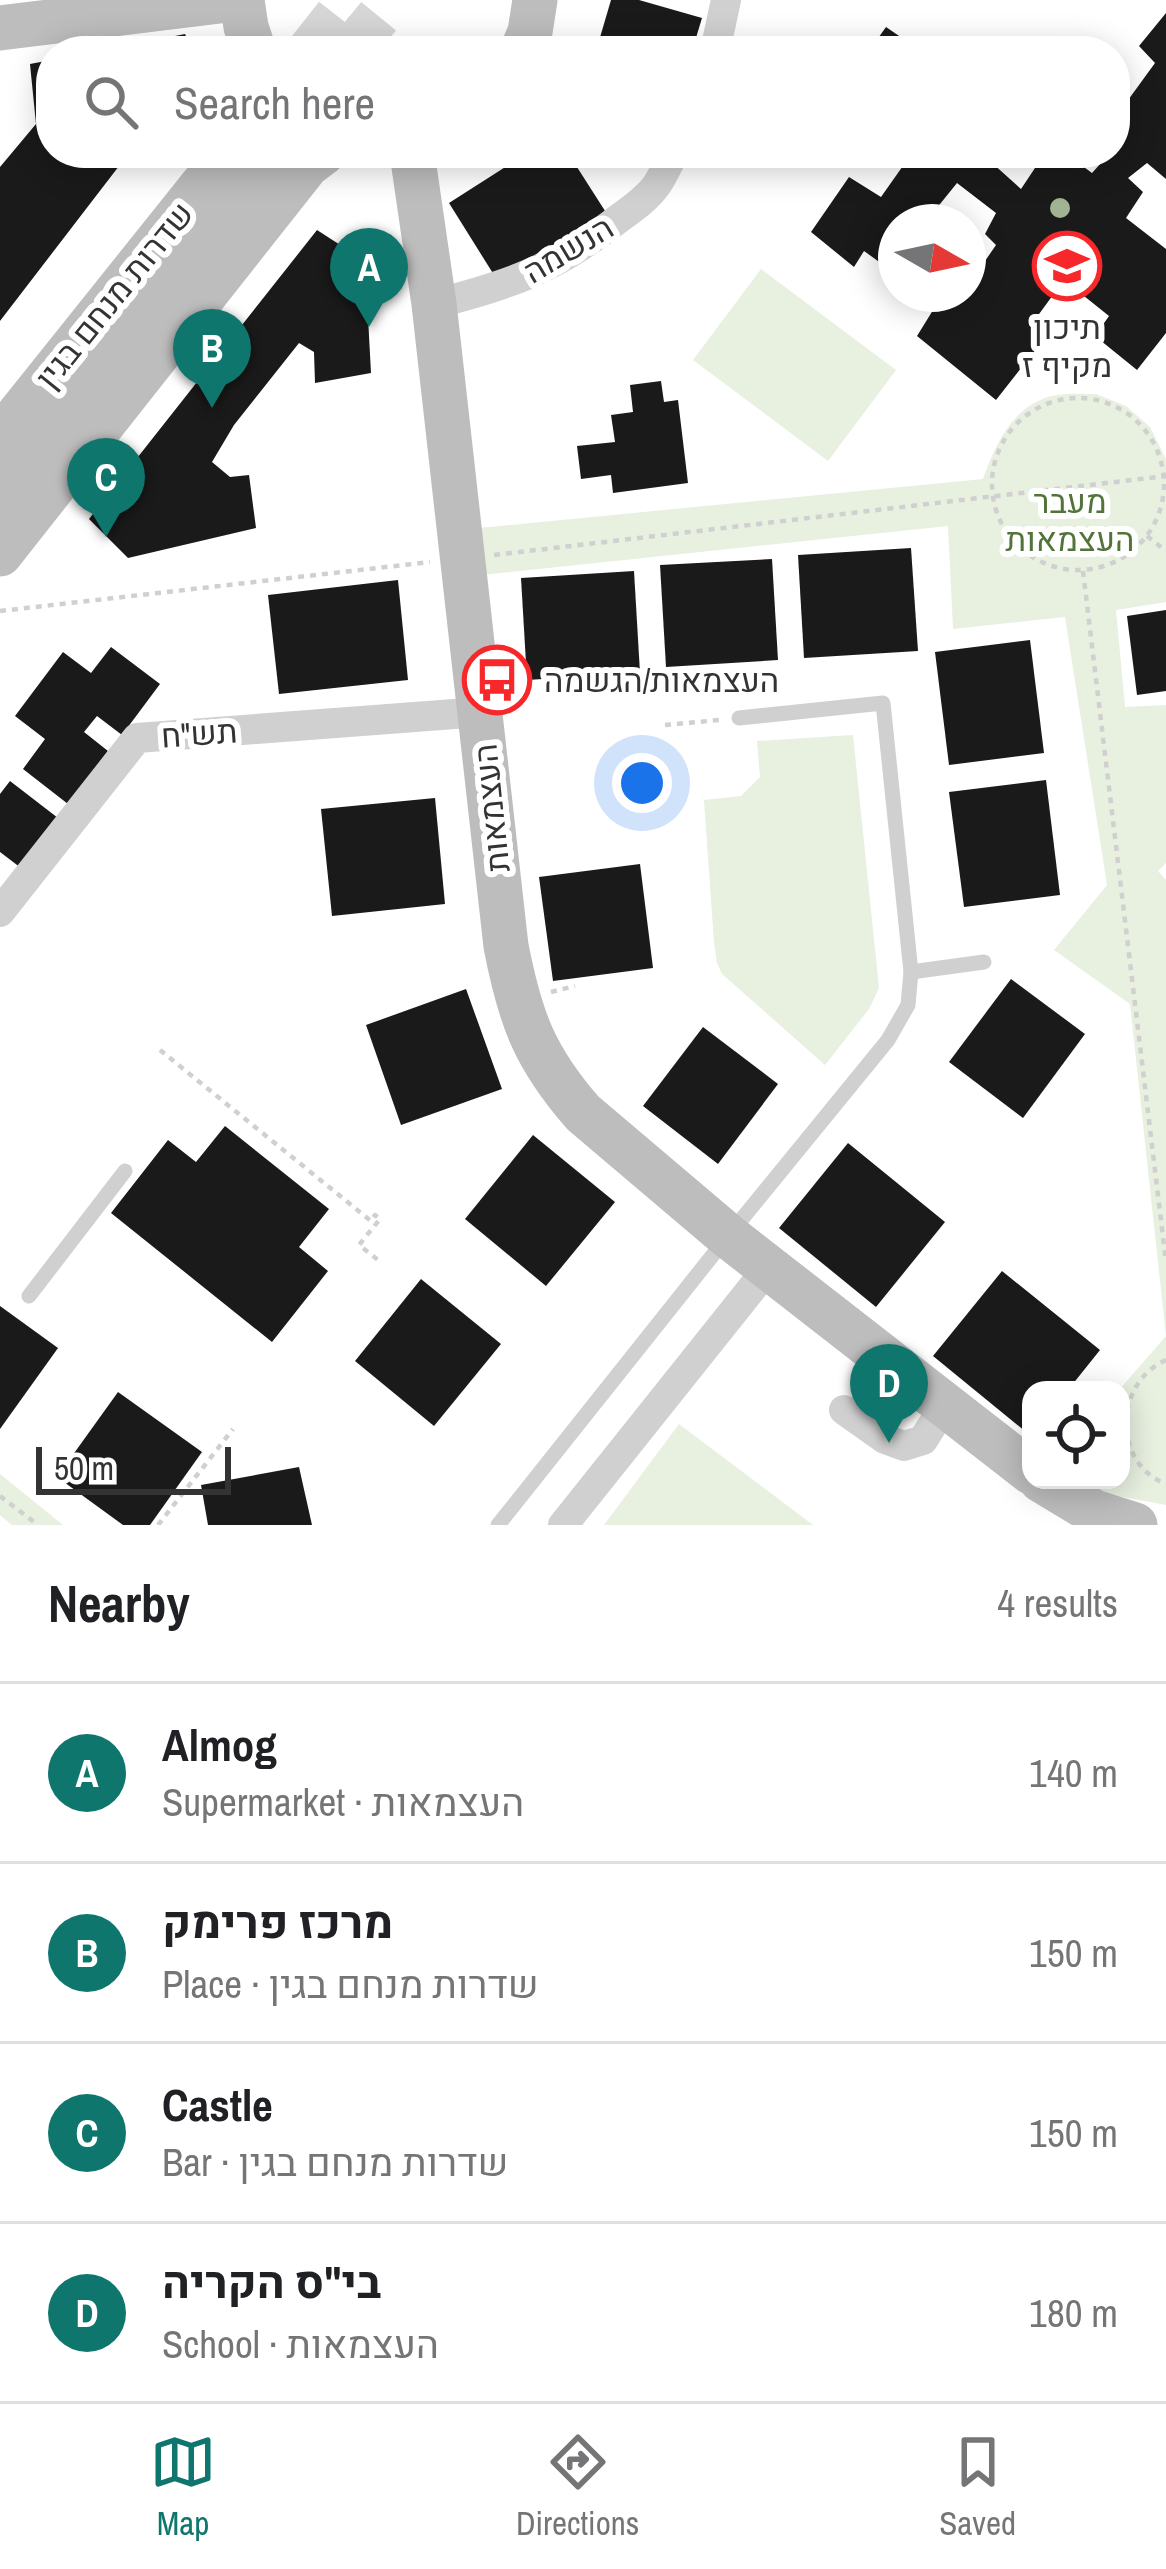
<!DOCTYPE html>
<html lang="en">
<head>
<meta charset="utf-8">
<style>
  :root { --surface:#fff; --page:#f6f6f6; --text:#202124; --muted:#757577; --line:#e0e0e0; --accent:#0f766e }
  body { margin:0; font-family:"Archivo Narrow",Heebo,sans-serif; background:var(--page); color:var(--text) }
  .controls { position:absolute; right:36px; bottom:36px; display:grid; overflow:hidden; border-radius:24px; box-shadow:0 6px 30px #0003 }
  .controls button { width:108px; height:108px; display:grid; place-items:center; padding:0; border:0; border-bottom:3px solid var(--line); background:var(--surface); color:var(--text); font:60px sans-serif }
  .compass { position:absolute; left:878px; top:204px; width:108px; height:108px; border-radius:50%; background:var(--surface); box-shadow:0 6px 30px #0003; rotate:99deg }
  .scale { position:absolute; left:36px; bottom:30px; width:195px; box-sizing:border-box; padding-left:12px; border:6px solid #333; border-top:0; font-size:33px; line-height:42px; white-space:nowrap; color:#333; -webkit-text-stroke:9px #fff; paint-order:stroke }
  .you { position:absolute; left:642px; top:783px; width:42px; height:42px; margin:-30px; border:9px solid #fff; border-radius:50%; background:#1a73e8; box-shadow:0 0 0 18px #1a73e833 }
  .badge { display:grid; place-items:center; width:78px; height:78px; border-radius:50%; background:var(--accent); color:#fff; font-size:39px; font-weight:700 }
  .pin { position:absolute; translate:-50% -99px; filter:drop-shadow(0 3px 6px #0008) }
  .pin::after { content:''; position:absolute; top:63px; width:42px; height:36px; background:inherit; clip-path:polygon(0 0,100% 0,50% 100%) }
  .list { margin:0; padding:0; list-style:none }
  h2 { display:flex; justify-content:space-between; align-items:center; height:156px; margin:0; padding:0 48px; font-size:51px }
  h2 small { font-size:39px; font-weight:400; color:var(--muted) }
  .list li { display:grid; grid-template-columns:78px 1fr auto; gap:36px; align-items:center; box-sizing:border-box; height:180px; padding:0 48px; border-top:3px solid var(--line) }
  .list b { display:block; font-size:45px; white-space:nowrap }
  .list p { margin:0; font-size:39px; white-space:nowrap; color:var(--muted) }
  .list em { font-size:39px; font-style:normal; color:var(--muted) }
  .icon { flex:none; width:66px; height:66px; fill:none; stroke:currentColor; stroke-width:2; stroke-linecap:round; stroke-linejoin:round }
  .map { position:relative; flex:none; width:1166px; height:1525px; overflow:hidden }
  .search { position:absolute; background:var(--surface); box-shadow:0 6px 30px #0003; left:36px; right:36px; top:36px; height:132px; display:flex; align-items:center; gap:30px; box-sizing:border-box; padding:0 42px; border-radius:48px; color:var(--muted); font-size:45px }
  .sheet { height:876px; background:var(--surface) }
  nav { display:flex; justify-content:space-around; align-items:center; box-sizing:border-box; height:168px; border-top:3px solid var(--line); background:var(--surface); font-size:33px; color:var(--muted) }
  nav a { display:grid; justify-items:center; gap:6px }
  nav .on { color:var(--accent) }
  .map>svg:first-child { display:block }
</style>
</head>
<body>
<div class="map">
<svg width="1166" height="1525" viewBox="0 0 1166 1525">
  <rect width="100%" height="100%" fill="#fff"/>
  <g fill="#e8f0e0">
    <path d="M761,269l135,101 -68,91 -135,-101z"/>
    <path d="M1096,394l30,12 24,21 16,32v143l-50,8 9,97 41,-2v158l-8,8 8,9v625l-59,-11 -32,-14h46l-2,-90 47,-54 -36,-332 -76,-54 53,-65 -42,-268 -112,12 -5,-103 -466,49 -3,-47 504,-49c13,-37 32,-77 74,-84 13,-2 27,-1 39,-1z"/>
    <path d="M853,735l26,253 -10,21 -44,56 -103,-91 -5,-11 -3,-20 -10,-143 37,-4 19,-19 -3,-36z"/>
    <path d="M679,1424l134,101h-209z"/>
    <path d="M0,1474l63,51h-51l-12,-10z"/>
  </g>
  <g fill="#1a1a1a">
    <path d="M611,0h28l63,18 -10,33h-96z"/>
    <path d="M1166,13v166l-19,-16 -19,15 15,14 -17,26 40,31v84l-29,37 -42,-34 14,-20 -45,-36 -33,45 17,9 -52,66 -79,-64 26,-42h25v-18l4,4 24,-35 -11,-11 11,-21 -39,-30 -21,26 13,13h-53v52l-32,-23 -10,16 -43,-35 38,-55 32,20 31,-44h84l-5,9 30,27 24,-36h20l27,20 18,-20h5v-35l40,-55 -16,-17z"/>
    <path d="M886,27l35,24h-52z"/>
    <path d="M185,34l7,17h-82v-2z"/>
    <path d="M51,60v93h78l-129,168v-154l36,-43 -6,-60z"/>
    <path d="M527,153h41l39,61 -108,69 -50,-80z"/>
    <path d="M317,230l48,31 6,112 -56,10 -1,-31 -15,-9 -65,82 -22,37 18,15 19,-2 7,53 -128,30 -39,-39z"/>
    <path d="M661,381l3,21 14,-2 10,83 -75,10 -2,-18 -30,4 -4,-33 38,-4 -4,-27 22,-3 -3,-27z"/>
    <path d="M911,548l7,103 -114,7 -6,-103z"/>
    <path d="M772,559l6,101 -112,7 -6,-102z"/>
    <path d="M634,571l6,102 -113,7 -6,-102z"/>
    <path d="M398,580l10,100 -129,14 -11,-99z"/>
    <path d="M1166,610v81l-29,4 -10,-79z"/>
    <path d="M1030,640l14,113 -95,12 -14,-113z"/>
    <path d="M111,647l49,37 -38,51 -25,-19 -13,16 24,19 -40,53 -45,-35 22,-30 -30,-23 48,-64 28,21z"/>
    <path d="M1046,780l14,115 -96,12 -15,-115z"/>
    <path d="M10,781l48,37 -37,50 -21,-16v-58z"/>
    <path d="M435,798l10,106 -113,12 -11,-107z"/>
    <path d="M640,864l13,104 -100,13 -14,-104z"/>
    <path d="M1011,979l74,55 -62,84 -74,-56z"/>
    <path d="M466,989l36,100 -101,36 -35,-100z"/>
    <path d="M703,1027l75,57 -60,80 -75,-58z"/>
    <path d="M225,1126l104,83 -30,38 29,24 -56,71 -161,-129 57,-73 28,22z"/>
    <path d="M533,1135l82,67 -69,84 -81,-67z"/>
    <path d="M848,1143l97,79 -69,85 -97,-79z"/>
    <path d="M1002,1271l98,79 -32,40h-37v46l-98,-80z"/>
    <path d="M421,1279l80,65 -67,82 -79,-65z"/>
    <path d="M0,1306l58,42 -58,81z"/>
    <path d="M118,1392l84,60 -52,73h-27l-66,-48z"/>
    <path d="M299,1467l13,58h-104l-7,-40z"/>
  </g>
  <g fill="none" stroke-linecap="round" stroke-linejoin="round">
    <g stroke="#d6d6d6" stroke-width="45" stroke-dasharray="45 22" stroke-linecap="butt">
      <path d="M309,51l40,-51"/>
      <path d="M350,51l42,-51"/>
    </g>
    <g stroke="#d0d0d0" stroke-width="4.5" stroke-dasharray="6 6" stroke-linecap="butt">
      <circle cx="1078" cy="484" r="86"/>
      <path d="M1147,536l19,15"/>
      <path d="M494,555l672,-79"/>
      <path d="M1083,571l83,691"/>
      <path d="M0,611l430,-49"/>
      <path d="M665,725l54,-5"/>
      <path d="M551,992l24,-6"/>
      <path d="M160,1050l211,171 4,-6 5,4 -21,26 23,18"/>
      <path d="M1166,1360c-52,23 -54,103 0,124"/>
      <path d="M0,1496l38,29"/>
      <path d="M158,1525l75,-96"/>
    </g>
    <g stroke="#d0d0d0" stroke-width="15">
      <path d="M911,972l73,-10"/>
      <path d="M29,1296l96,-125"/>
      <path d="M498,1525l230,-289 160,-196 20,-35 3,-33 -28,-269 -144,15"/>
    </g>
    <g stroke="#d0d0d0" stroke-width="30">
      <path d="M715,51l11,-51"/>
      <path d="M434,304c72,-18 119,-34 179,-81 14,-11 32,-22 43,-37 7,-10 12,-22 18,-33"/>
      <path d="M0,912l137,-174 344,-26"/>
      <path d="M844,1410l41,29 19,7 19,-6 22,-35"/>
      <path d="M563,1525l206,-258"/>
    </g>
    <g stroke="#bdbdbd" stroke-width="45">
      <path d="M242,0l4,27 8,24"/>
      <path d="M0,28l228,-28"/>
      <path d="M522,51l8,-19 5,-32"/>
      <path d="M412,153l22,151 72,642c14,72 28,111 77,167l145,123 303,236"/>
      <path d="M0,438l228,-285"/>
      <path d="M0,496l267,-343"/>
      <path d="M0,554l307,-389 16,-12"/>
      <path d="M1041,1480l53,32 41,13"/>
    </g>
  </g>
  <circle fill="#a0b393" cx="1060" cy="208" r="10"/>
  <defs>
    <symbol id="school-ring" viewBox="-11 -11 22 22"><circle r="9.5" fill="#fff" stroke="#f7272a" stroke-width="1.5"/><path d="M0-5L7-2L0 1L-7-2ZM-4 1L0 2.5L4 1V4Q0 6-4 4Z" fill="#f7272a"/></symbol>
    <symbol id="bus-ring" viewBox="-11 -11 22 22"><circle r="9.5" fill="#fff" stroke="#f7272a" stroke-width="1.5"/><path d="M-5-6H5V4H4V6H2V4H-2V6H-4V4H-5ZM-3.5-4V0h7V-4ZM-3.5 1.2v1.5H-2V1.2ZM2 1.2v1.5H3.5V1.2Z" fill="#f7272a"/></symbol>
  </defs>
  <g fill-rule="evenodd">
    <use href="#school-ring" x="1029" y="228" width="76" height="76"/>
    <use href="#bus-ring" x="459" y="642" width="76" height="76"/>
  </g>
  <g text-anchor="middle" stroke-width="12" stroke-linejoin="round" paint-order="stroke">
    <g font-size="33" fill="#333" stroke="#fff">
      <text transform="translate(568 249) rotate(-31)" y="12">הנשמה</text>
      <text transform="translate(114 295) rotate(-51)" y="12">שדרות מנחם בגין</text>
      <text transform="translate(199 733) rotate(-4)" y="12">תש"ח</text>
      <text transform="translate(491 808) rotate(-96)" y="12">העצמאות</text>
    </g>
    <g font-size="33" fill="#333" stroke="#fff">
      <text x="1067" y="339">תיכון<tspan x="1067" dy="38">מקיף ז</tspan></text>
      <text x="544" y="692" text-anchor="start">העצמאות/הגשמה</text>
    </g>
    <g font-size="33" fill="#52743a" stroke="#fff">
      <text x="1070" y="513">מעבר<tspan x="1070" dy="38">העצמאות</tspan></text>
    </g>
  </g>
</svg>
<div class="controls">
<button><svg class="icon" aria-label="locate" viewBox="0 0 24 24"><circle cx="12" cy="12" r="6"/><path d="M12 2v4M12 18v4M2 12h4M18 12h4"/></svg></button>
</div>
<svg class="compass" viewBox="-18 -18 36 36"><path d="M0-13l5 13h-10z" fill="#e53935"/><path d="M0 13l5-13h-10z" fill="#757577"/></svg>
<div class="scale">50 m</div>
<div class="you"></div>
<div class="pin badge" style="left:369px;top:327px">A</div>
<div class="pin badge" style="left:212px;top:408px">B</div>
<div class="pin badge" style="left:106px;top:537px">C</div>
<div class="pin badge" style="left:889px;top:1443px">D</div>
<div class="search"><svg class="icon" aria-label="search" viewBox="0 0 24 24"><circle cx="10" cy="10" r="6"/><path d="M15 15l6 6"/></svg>Search here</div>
</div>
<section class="sheet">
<h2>Nearby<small>4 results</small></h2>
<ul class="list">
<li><span class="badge">A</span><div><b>Almog</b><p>Supermarket · העצמאות</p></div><em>140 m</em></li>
<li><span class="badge">B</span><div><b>מרכז פרימק</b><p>Place · שדרות מנחם בגין</p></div><em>150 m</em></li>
<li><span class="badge">C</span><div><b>Castle</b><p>Bar · שדרות מנחם בגין</p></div><em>150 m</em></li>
<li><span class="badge">D</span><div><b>בי&quot;ס הקריה</b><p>School · העצמאות</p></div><em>180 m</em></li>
</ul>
</section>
<nav>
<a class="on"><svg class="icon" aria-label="map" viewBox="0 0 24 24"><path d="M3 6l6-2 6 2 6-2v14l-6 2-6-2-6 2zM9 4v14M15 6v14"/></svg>Map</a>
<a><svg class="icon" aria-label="directions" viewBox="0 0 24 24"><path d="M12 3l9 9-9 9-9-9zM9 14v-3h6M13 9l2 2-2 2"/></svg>Directions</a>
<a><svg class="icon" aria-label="saved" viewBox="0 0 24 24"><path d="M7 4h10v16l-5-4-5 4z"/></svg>Saved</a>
</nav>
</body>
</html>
